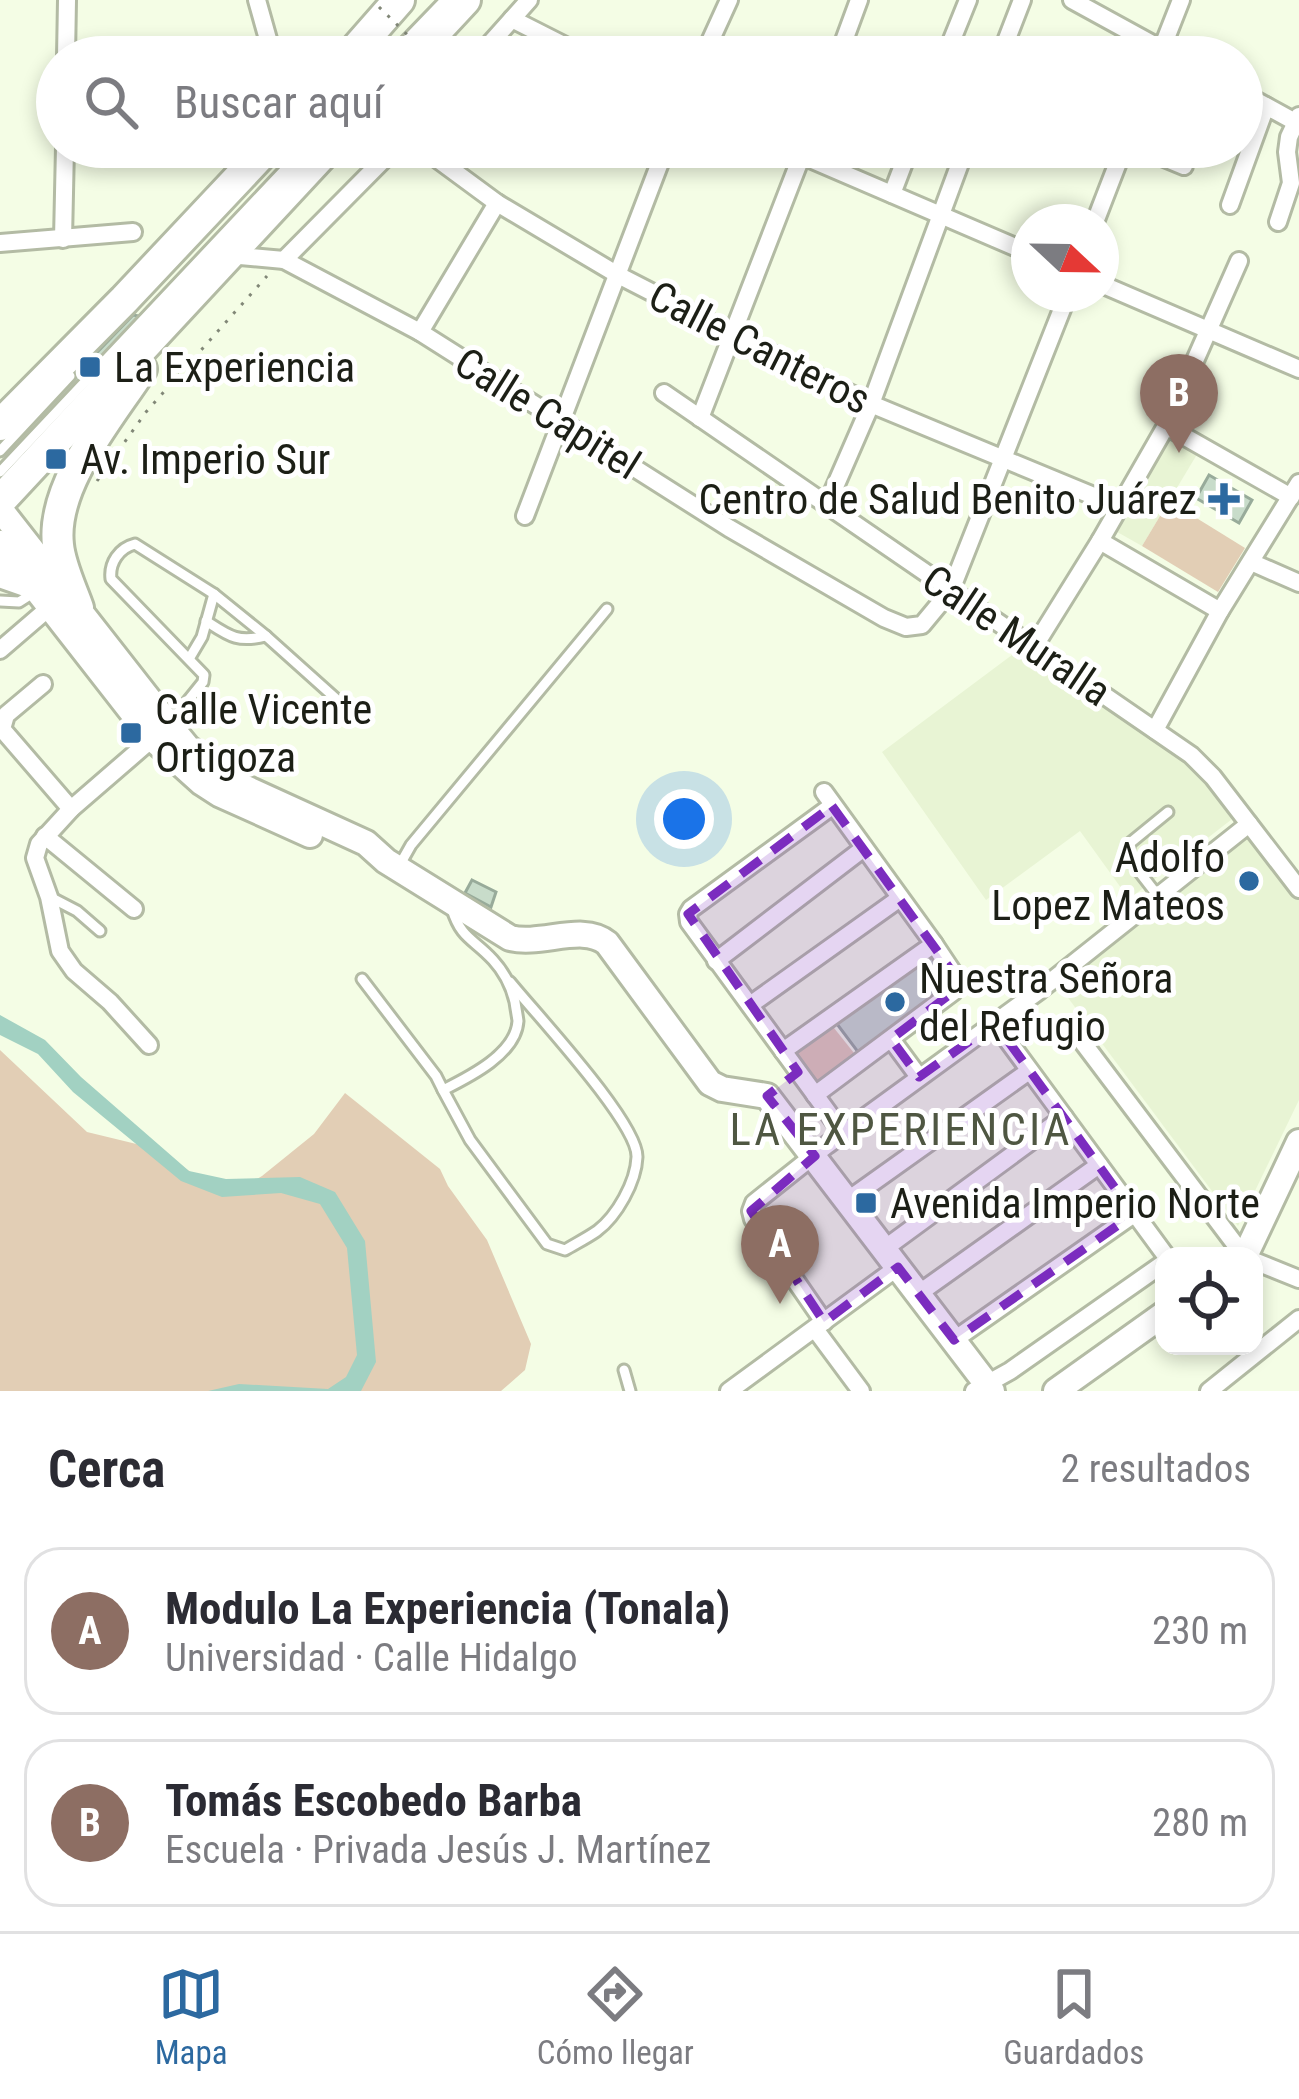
<!DOCTYPE html>
<html lang="es">
<head>
<meta charset="utf-8">
<style>
  :root { --surface:#fff; --page:#f2f2f3; --text:#2b2b33; --muted:#7c7c81; --line:#e1e1e2; --accent:#2c69a0 }
  body { margin:0; font-family:"Roboto Condensed",sans-serif; background:var(--page); color:var(--text) }
  .controls { position:absolute; right:36px; bottom:36px; display:grid; overflow:hidden; border-radius:24px; box-shadow:0 6px 18px #0003 }
  .controls button { width:108px; height:108px; display:grid; place-items:center; padding:0; border:0; border-bottom:3px solid var(--line); background:var(--surface); color:var(--text); font:60px sans-serif }
  .compass { position:absolute; left:1011px; top:204px; width:108px; height:108px; border-radius:50%; background:var(--surface); box-shadow:0 6px 18px #0003; rotate:112deg }
  .you { position:absolute; left:684px; top:819px; width:42px; height:42px; margin:-30px; border:9px solid #fff; border-radius:50%; background:#1a73e8; box-shadow:0 0 0 18px #1a73e833 }
  .badge { display:grid; place-items:center; width:78px; height:78px; border-radius:50%; background:var(--accent); color:#fff; font-size:39px; font-weight:700 }
  .pin { position:absolute; translate:-50% -99px; filter:drop-shadow(0 3px 6px #0008) }
  .pin::after { content:''; position:absolute; top:63px; width:42px; height:36px; background:inherit; clip-path:polygon(0 0,100% 0,50% 100%) }
  .list { margin:0; padding:0; list-style:none }
  h2 { display:flex; justify-content:space-between; align-items:center; height:156px; margin:0; padding:0 48px; font-size:51px }
  h2 small { font-size:39px; font-weight:400; color:var(--muted) }
  .list li { display:grid; grid-template-columns:78px 1fr auto; gap:36px; align-items:center; box-sizing:border-box; height:168px; margin:0 24px 24px; padding:0 24px; border:3px solid var(--line); border-radius:36px }
  .list b { display:block; font-size:45px; white-space:nowrap }
  .list p { margin:0; font-size:39px; white-space:nowrap; color:var(--muted) }
  .list em { font-size:39px; font-style:normal; color:var(--muted) }
  .icon { flex:none; width:66px; height:66px; fill:none; stroke:currentColor; stroke-width:2; stroke-linecap:round; stroke-linejoin:round }
  .map { position:relative; flex:none; width:1299px; height:1391px; overflow:hidden }
  .search { position:absolute; background:var(--surface); box-shadow:0 6px 18px #0003; left:36px; right:36px; top:36px; height:132px; display:flex; align-items:center; gap:30px; box-sizing:border-box; padding:0 42px; border-radius:66px; color:var(--muted); font-size:45px }
  .sheet { height:540px; background:var(--surface) }
  nav { display:flex; justify-content:space-around; align-items:center; box-sizing:border-box; height:168px; border-top:3px solid var(--line); background:var(--surface); font-size:33px; color:var(--muted) }
  nav a { display:grid; justify-items:center; gap:6px }
  nav .on { color:var(--accent) }
  .map>svg:first-child { display:block }
</style>
</head>
<body>
<div class="map">
<svg width="1299" height="1391" viewBox="0 0 1299 1391">
  <rect width="100%" height="100%" fill="#f4fde5"/>
  <g fill="#e8f4d4">
    <path d="M1168,433l31,18 -57,95 -30,-17z"/>
    <path d="M1024,646l170,115 42,55 -107,83 -49,-68 -94,69 -104,-148z"/>
    <path d="M1250,831l49,65v204l-61,126 -181,-243z"/>
  </g>
  <g fill="#e2ceb5">
    <path d="M1169,501l76,47 -27,44 -76,-46z"/>
    <path d="M830,1023l28,35 -43,33 -30,-41z"/>
    <path d="M0,1050l87,82 70,17 44,30 37,11 24,-14 52,-42 31,-41 95,76 8,17 39,54 44,104 -6,26 -24,21h-501z"/>
  </g>
  <path fill="#a2d1c2" d="M0,1015l45,25 36,37 108,94 37,8 74,-2 35,15 30,49 11,121 -15,29h-153l31,-7 89,5 18,-12 11,-22 -10,-107 -27,-44 -39,-11 -59,4 -41,-16 -108,-89 -35,-38 -38,-19z"/>
  <g fill="#c8dcca" stroke="#98ab9a" stroke-width="3">
    <path d="M133,315l11,2 -93,100h-16z"/>
    <path d="M1209,475l43,25 -13,23 -43,-25z"/>
    <path d="M472,880l24,12 -5,15 -26,-14z"/>
    <path d="M932,949l23,34 -94,73 -27,-36z"/>
  </g>
  <g fill="none" stroke-linecap="round" stroke-linejoin="round">
    <defs>
      <g id="lane">
        <path d="M390,57l55,-57"/>
        <path d="M0,451l70,-75"/>
        <path d="M0,472l306,-325"/>
        <path d="M0,601l19,1 14,-9"/>
        <path d="M206,621c23,15 31,22 60,15"/>
        <path d="M189,659l13,-22 12,-43"/>
        <path d="M170,723l33,-41 1,-7 -93,-96c-2,-16 8,-31 24,-35l79,50 52,42 77,69"/>
        <path d="M398,868l13,-23 196,-236"/>
        <path d="M1158,896l-31,-40 3,-13 38,-31"/>
        <path d="M50,897l27,14 23,20"/>
        <path d="M362,979l74,97 7,14c26,-13 73,-36 75,-69 0,-1 -3,-18 -3,-19 -4,-17 -10,-29 -22,-42 -19,-21 -32,-21 -41,-51"/>
        <path d="M443,1090l27,50 77,104 18,6c10,-6 22,-12 32,-19 20,-15 39,-49 40,-74 1,-34 -102,-144 -127,-175"/>
        <path d="M624,1370l6,21"/>
      </g>
      <g id="street">
        <path d="M257,0l16,57"/>
        <path d="M1072,0l104,57"/>
        <path d="M512,19l75,38"/>
        <path d="M1159,56l22,-56"/>
        <path d="M66,57l1,-57"/>
        <path d="M478,57l51,-57"/>
        <path d="M703,57l26,-57"/>
        <path d="M838,57l21,-57"/>
        <path d="M945,57l23,-57"/>
        <path d="M1000,57l22,-57"/>
        <path d="M1242,93l57,31"/>
        <path d="M421,147l76,56 121,72 115,59 138,70 249,103"/>
        <path d="M782,147l247,106"/>
        <path d="M1138,147l46,19"/>
        <path d="M892,194l18,-47"/>
        <path d="M1230,205l36,-99"/>
        <path d="M1095,222l29,-75"/>
        <path d="M1278,222l13,-39 -4,-31 2,-15 10,-21"/>
        <path d="M63,239l2,-92"/>
        <path d="M0,243l133,-11"/>
        <path d="M229,255l55,5 136,72 309,196 155,90 22,9 16,-2 29,-35 117,-296"/>
        <path d="M284,260l112,-113"/>
        <path d="M1101,284l198,85"/>
        <path d="M420,332l77,-129"/>
        <path d="M664,393l527,362 22,22 86,112"/>
        <path d="M700,418l105,-271"/>
        <path d="M1166,426l125,71"/>
        <path d="M827,505l44,-101 95,-257"/>
        <path d="M525,516l141,-369"/>
        <path d="M1100,541l120,70"/>
        <path d="M1251,562l48,21"/>
        <path d="M1034,647l66,-106 66,-115 73,-165"/>
        <path d="M0,650l50,-43"/>
        <path d="M43,684l-37,31 -4,14 69,80"/>
        <path d="M1155,730l65,-119 79,-128"/>
        <path d="M832,806l-141,103 -3,5 1,8 154,211"/>
        <path d="M45,836l89,73"/>
        <path d="M716,961l148,-113"/>
        <path d="M750,1005l150,-107"/>
        <path d="M995,1023l171,233"/>
        <path d="M1078,1036l166,220"/>
        <path d="M891,1039l28,38"/>
        <path d="M149,1045l-39,-43 -36,-31 -14,-20 -11,-54 -14,-39 4,-14 32,-35 89,-77"/>
        <path d="M783,1051l151,-107"/>
        <path d="M815,1095l138,-103 5,-7 -2,-8 -22,-33 -110,-152"/>
        <path d="M848,1200l181,-129"/>
        <path d="M884,1249l180,-132"/>
        <path d="M1254,1261l45,18"/>
        <path d="M918,1294l181,-129"/>
        <path d="M824,1322l-71,-103 -2,-8 3,-8 73,-58 213,-155 209,-166"/>
        <path d="M815,1329l46,62"/>
        <path d="M954,1340l180,-126"/>
        <path d="M729,1391l169,-124"/>
        <path d="M974,1391l36,-20 154,-108"/>
        <path d="M1209,1391l90,-72"/>
      </g>
      <g id="secondary">
        <path d="M0,509l169,216 19,23 51,37 127,58 20,18 124,77c31,8 73,-15 97,5l103,140 12,6 45,7 225,295"/>
        <path d="M0,543l153,196 49,44 17,11 91,41"/>
        <path d="M1245,1256l54,-114"/>
        <path d="M1056,1391l108,-77"/>
      </g>
      <g id="highway">
        <path d="M349,57l50,-57"/>
        <path d="M412,57l53,-57"/>
        <path d="M0,425l124,-125 144,-153"/>
        <path d="M0,501l329,-354"/>
        <path d="M0,572l32,11"/>
        <path d="M78,608c-7,-20 -18,-42 -20,-63 -7,-60 52,-128 83,-176"/>
      </g>
    </defs>
    <use href="#lane" stroke="#b3bba4" stroke-width="15"/>
    <use href="#street" stroke="#b3bba4" stroke-width="22"/>
    <use href="#secondary" stroke="#b3bba4" stroke-width="30"/>
    <use href="#highway" stroke="#b3bba4" stroke-width="36"/>
    <g stroke="#818777" stroke-width="3" stroke-dasharray="3 9" stroke-linecap="butt">
      <path d="M447,57l22,-23 4,4"/>
      <path d="M97,481l49,-69 121,-136"/>
    </g>
    <use href="#lane" stroke="#fff" stroke-width="9"/>
    <use href="#street" stroke="#fff" stroke-width="16"/>
    <use href="#secondary" stroke="#fff" stroke-width="24"/>
    <use href="#highway" stroke="#fff" stroke-width="30"/>
    <path stroke="#818777" stroke-width="3" stroke-dasharray="3 9" stroke-linecap="butt" d="M379,7l51,50"/>
  </g>
  <path fill="#7b2cbf" fill-opacity="0.2" stroke="#7b2cbf" stroke-width="9" stroke-dasharray="24 15" stroke-linejoin="round" d="M832,806l124,171 -3,15 -62,47 28,38 76,-54 139,191 -180,126 -56,-73 -74,55 -73,-111 64,-55 -48,-60 31,-24 -110,-158z"/>
  <g fill="#2c69a0" stroke="#fff" stroke-width="4.5">
    <rect x="78" y="355" width="24" height="24" rx="6"/>
    <rect x="44" y="447" width="24" height="24" rx="6"/>
    <path d="M1218 481h12v12h12v12h-12v12h-12v-12h-12v-12h12z"/>
    <rect x="119" y="721" width="24" height="24" rx="6"/>
    <circle cx="1249" cy="881" r="12"/>
    <circle cx="895" cy="1002" r="12"/>
    <rect x="854" y="1191" width="24" height="24" rx="6"/>
  </g>
  <g text-anchor="middle" stroke-width="10" stroke-linejoin="round" paint-order="stroke">
    <g font-size="42" fill="#1c1f16" stroke="#fff">
      <text transform="translate(760 347) rotate(27)" y="15">Calle Canteros</text>
      <text transform="translate(548 413) rotate(32)" y="15">Calle Capitel</text>
      <text transform="translate(1017 635) rotate(34)" y="15">Calle Muralla</text>
    </g>
    <g font-size="42" fill="#1c1f16" stroke="#fff" text-anchor="start">
      <text x="114" y="382">La Experiencia</text>
      <text x="80" y="474">Av. Imperio Sur</text>
      <text x="1197" y="514" text-anchor="end">Centro de Salud Benito Juárez</text>
      <text x="155" y="724">Calle Vicente<tspan x="155" dy="48">Ortigoza</tspan></text>
      <text x="1225" y="872" text-anchor="end">Adolfo<tspan x="1225" dy="48">Lopez Mateos</tspan></text>
      <text x="919" y="993">Nuestra Señora<tspan x="919" dy="48">del Refugio</tspan></text>
      <text x="890" y="1218">Avenida Imperio Norte</text>
    </g>
    <g font-size="45" letter-spacing="3" fill="#4f5742" stroke="#fff">
      <text x="901" y="1145">LA EXPERIENCIA</text>
    </g>
  </g>
</svg>
<div class="controls">
<button><svg class="icon" aria-label="locate" viewBox="0 0 24 24"><circle cx="12" cy="12" r="6"/><path d="M12 2v4M12 18v4M2 12h4M18 12h4"/></svg></button>
</div>
<svg class="compass" viewBox="-18 -18 36 36"><path d="M0-13l5 13h-10z" fill="#e53935"/><path d="M0 13l5-13h-10z" fill="#7c7c81"/></svg>
<div class="you"></div>
<div class="pin badge" style="left:780px;top:1304px;background:#8d6e63">A</div>
<div class="pin badge" style="left:1179px;top:453px;background:#8d6e63">B</div>
<div class="search"><svg class="icon" aria-label="search" viewBox="0 0 24 24"><circle cx="10" cy="10" r="6"/><path d="M15 15l6 6"/></svg>Buscar aquí</div>
</div>
<section class="sheet">
<h2>Cerca<small>2 resultados</small></h2>
<ul class="list">
<li><span class="badge" style="background:#8d6e63">A</span><div><b>Modulo La Experiencia (Tonala)</b><p>Universidad · Calle Hidalgo</p></div><em>230 m</em></li>
<li><span class="badge" style="background:#8d6e63">B</span><div><b>Tomás Escobedo Barba</b><p>Escuela · Privada Jesús J. Martínez</p></div><em>280 m</em></li>
</ul>
</section>
<nav>
<a class="on"><svg class="icon" aria-label="map" viewBox="0 0 24 24"><path d="M3 6l6-2 6 2 6-2v14l-6 2-6-2-6 2zM9 4v14M15 6v14"/></svg>Mapa</a>
<a><svg class="icon" aria-label="directions" viewBox="0 0 24 24"><path d="M12 3l9 9-9 9-9-9zM9 14v-3h6M13 9l2 2-2 2"/></svg>Cómo llegar</a>
<a><svg class="icon" aria-label="saved" viewBox="0 0 24 24"><path d="M7 4h10v16l-5-4-5 4z"/></svg>Guardados</a>
</nav>
</body>
</html>
